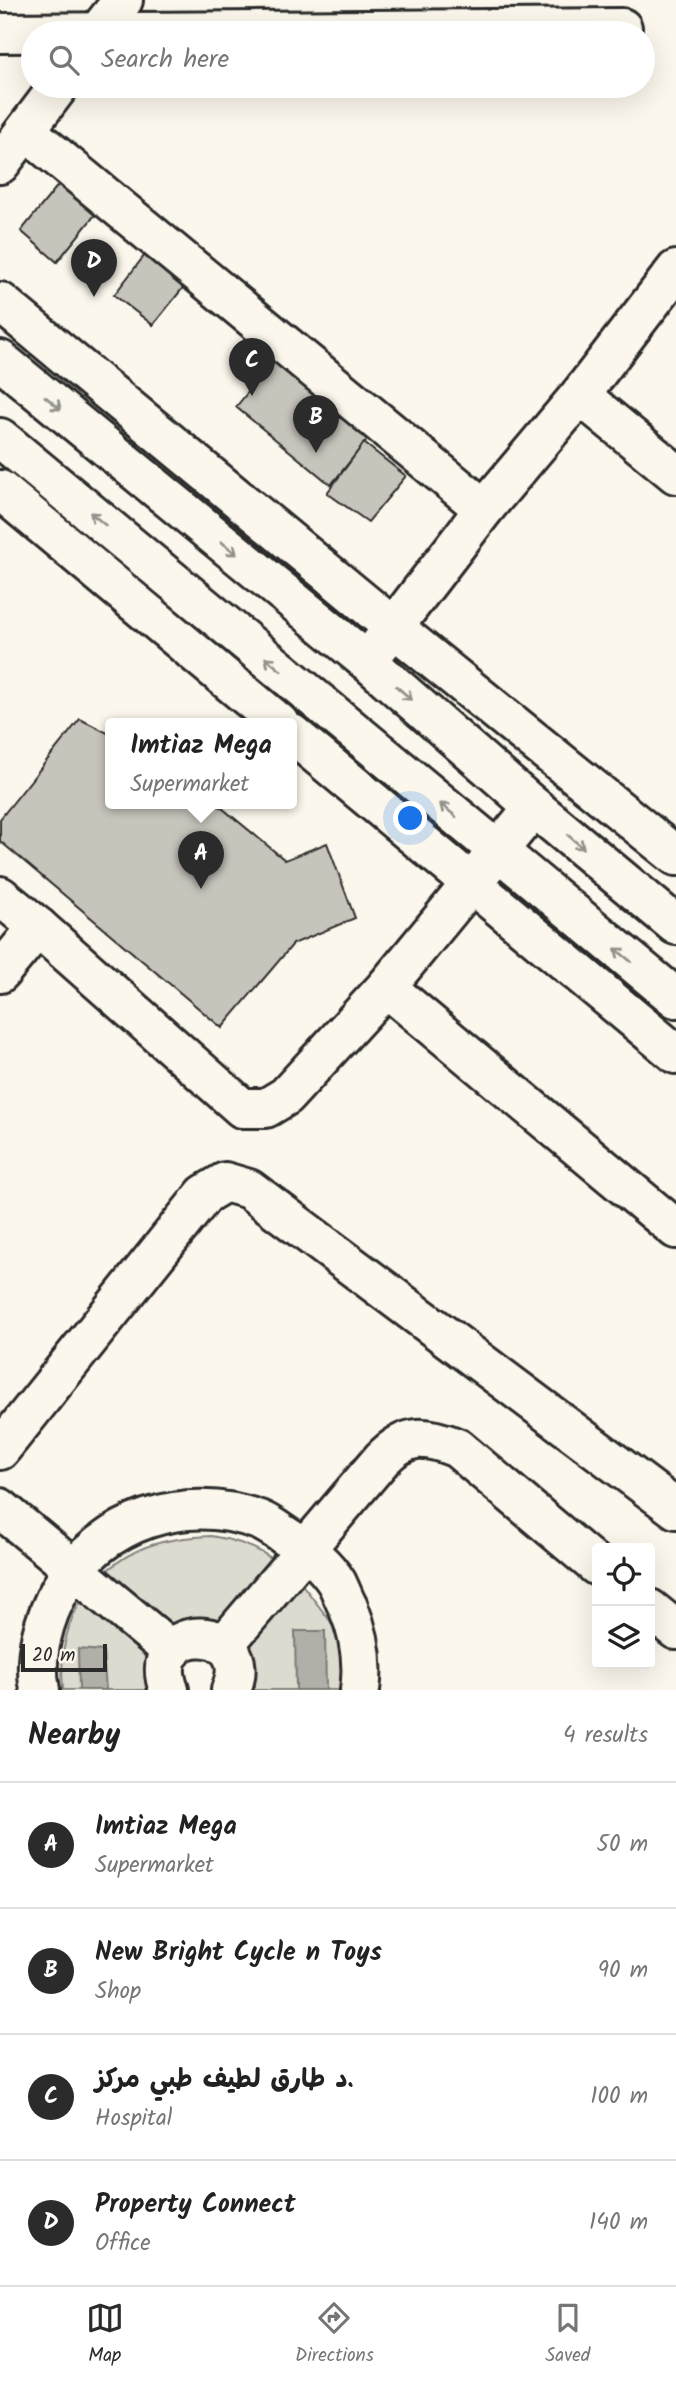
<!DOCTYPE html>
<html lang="en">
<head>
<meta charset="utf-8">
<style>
  :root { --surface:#fff; --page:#f6f6f6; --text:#222; --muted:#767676; --line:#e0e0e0; --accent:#2b2b2b }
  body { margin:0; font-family:Kalam,"Playpen Sans Arabic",sans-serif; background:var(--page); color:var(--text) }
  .controls { position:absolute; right:21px; bottom:21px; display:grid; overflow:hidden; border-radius:7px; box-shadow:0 7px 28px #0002 }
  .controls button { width:63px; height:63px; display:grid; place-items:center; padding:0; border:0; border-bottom:2px solid var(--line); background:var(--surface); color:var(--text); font:35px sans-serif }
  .scale { position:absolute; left:21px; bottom:18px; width:86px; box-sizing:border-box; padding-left:7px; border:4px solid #2b2b2b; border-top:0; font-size:19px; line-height:24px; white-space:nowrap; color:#2b2b2b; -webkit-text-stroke:5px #fbf7ec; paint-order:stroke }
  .you { position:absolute; left:411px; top:819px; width:24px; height:24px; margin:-18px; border:5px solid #fff; border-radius:50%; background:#1a73e8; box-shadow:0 0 0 10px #1a73e833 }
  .badge { display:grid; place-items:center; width:46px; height:46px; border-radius:50%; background:var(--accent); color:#fff; font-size:23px; font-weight:700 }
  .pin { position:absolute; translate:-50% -58px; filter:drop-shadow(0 2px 4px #0008) }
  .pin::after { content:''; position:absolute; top:37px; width:24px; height:21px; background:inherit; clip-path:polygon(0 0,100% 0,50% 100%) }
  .popup { position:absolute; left:105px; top:718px; width:192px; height:91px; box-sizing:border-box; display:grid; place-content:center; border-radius:7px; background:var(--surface); filter:drop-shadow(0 2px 5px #0005); font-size:23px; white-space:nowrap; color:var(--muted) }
  .popup b { font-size:26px; color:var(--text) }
  .popup::after { content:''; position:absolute; left:50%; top:100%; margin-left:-14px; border:14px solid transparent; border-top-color:var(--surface) }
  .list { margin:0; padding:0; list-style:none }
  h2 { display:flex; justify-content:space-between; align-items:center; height:91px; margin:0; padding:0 28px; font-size:30px }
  h2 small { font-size:23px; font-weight:400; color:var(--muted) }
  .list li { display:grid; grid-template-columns:46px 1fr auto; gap:21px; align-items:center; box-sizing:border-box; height:126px; padding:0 28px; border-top:2px solid var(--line) }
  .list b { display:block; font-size:26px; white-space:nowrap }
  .list p { margin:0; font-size:23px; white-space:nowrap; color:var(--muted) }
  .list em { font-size:23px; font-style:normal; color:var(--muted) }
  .icon { flex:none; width:38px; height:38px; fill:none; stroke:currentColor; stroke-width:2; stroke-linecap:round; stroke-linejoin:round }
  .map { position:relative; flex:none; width:676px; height:1690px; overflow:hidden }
  .search { position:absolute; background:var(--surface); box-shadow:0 7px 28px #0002; left:21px; right:21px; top:21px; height:77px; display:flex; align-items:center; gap:18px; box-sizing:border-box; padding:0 24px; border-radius:38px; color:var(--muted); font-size:26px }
  .sheet { height:595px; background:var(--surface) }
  nav { display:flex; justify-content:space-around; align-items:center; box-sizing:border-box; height:98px; border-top:2px solid var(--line); background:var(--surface); font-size:19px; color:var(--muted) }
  nav a { display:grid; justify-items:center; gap:4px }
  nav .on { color:var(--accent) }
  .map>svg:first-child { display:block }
</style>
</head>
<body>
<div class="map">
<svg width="676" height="1690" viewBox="0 0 676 1690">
  <rect width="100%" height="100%" fill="#fbf7ec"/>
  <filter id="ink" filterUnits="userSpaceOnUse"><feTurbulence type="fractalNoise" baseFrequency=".0143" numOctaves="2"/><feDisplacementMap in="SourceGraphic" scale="14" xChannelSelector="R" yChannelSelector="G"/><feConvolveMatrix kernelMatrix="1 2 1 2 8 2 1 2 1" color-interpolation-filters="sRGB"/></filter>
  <g filter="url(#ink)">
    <g fill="#dddad0" stroke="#84827e" stroke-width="2">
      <path d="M211,1536c25,4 47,11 67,27l-60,73h-38l-82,-57c34,-34 67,-41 113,-43z"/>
      <path d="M294,1574l37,48 12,33 -1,35h-105l2,-31z"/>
      <path d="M85,1595l76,60 2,35h-100c-3,-33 2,-67 22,-95z"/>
    </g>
    <g fill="#b1afa7" stroke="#7b7a75" stroke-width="2">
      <path d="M295,1631h30l1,59h-30z"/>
      <path d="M78,1649l25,2 3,39h-27z"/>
    </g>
    <g fill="#c7c4bc" stroke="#2b2b2b" stroke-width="2">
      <path d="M59,184l36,31 -38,47 -36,-31z"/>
      <path d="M151,247l40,31 -38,47 -39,-30z"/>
      <path d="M276,357l97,76 -42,52 -95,-78z"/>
      <path d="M364,443l42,33 -38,46 -41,-29z"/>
      <path d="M80,719l30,15v69h106l69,57 42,-17 28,75 -62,26 -71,84 -222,-187v-22z"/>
    </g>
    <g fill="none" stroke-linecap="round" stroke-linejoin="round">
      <defs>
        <g id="minor">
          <path d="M0,33l622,-5"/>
          <path d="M97,33l26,-33"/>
          <path d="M26,131l458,378"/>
          <path d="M0,164l59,-78"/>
          <path d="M0,302l393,325 283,229"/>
          <path d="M0,360l368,302 166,145 142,118"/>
          <path d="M580,395l96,79"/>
          <path d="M0,438l676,560"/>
          <path d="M0,490l279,233"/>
          <path d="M379,646l105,-137 96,-114 96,-125"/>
          <path d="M292,734l384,320"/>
          <path d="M0,896l38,31 204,181h24l20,-12 100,-109 148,-180"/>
          <path d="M0,973l38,-46"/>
          <path d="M386,987l290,242"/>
          <path d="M0,1450l205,-256 20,-12 24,7 427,320"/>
          <path d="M0,1508l172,143"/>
          <path d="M650,1609l26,21"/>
          <path d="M224,1645l158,-186c25,-26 44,-24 75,-11l140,118"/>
          <path d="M40,1690c-7,-34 4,-73 21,-102 42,-68 123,-95 198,-68 10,4 19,11 28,17 18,11 38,27 50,46 4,8 7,17 11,24 11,26 16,55 12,83"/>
          <path d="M169,1690c-27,-72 91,-68 62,0"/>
        </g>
      </defs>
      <use href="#minor" stroke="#2b2b2b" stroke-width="44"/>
      <use href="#minor" stroke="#fbf7ec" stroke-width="38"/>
    </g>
    <defs><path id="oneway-shaft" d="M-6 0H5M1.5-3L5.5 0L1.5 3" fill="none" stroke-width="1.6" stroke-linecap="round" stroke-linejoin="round" transform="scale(1.75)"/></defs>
    <g stroke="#93918c">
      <use href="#oneway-shaft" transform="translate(53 403) rotate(39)"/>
      <use href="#oneway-shaft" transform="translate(98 519) rotate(-140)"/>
      <use href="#oneway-shaft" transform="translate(229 548) rotate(39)"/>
      <use href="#oneway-shaft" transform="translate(273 664) rotate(-140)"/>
      <use href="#oneway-shaft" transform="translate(404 693) rotate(41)"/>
      <use href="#oneway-shaft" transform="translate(448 810) rotate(-140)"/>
      <use href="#oneway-shaft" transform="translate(576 842) rotate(40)"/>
      <use href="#oneway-shaft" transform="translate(623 955) rotate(-141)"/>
    </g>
  </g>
</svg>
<div class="controls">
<button><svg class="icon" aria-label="locate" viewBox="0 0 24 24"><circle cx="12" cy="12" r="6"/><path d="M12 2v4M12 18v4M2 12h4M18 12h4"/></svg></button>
<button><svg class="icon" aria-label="layers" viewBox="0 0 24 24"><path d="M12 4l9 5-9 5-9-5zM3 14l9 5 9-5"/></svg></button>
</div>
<div class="scale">20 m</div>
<div class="you"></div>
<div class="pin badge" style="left:201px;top:889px">A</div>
<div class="popup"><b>Imtiaz Mega</b>Supermarket</div>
<div class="pin badge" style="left:316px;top:453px">B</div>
<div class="pin badge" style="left:252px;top:396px">C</div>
<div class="pin badge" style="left:94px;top:297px">D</div>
<div class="search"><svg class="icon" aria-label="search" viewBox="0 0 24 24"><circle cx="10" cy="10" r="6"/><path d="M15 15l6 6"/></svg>Search here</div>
</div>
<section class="sheet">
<h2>Nearby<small>4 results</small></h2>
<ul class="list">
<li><span class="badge">A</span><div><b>Imtiaz Mega</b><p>Supermarket</p></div><em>50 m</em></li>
<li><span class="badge">B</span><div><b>New Bright Cycle n Toys</b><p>Shop</p></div><em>90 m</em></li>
<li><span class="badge">C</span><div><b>د طارق لطیف طبي مرکز.</b><p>Hospital</p></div><em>100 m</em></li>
<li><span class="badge">D</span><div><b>Property Connect</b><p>Office</p></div><em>140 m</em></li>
</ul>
</section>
<nav>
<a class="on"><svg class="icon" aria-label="map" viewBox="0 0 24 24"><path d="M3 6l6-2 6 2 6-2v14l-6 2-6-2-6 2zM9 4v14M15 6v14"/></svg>Map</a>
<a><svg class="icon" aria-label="directions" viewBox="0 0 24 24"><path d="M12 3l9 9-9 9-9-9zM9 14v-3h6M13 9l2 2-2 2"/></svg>Directions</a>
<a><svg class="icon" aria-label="saved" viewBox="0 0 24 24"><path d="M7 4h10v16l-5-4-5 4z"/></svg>Saved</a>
</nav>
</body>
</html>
